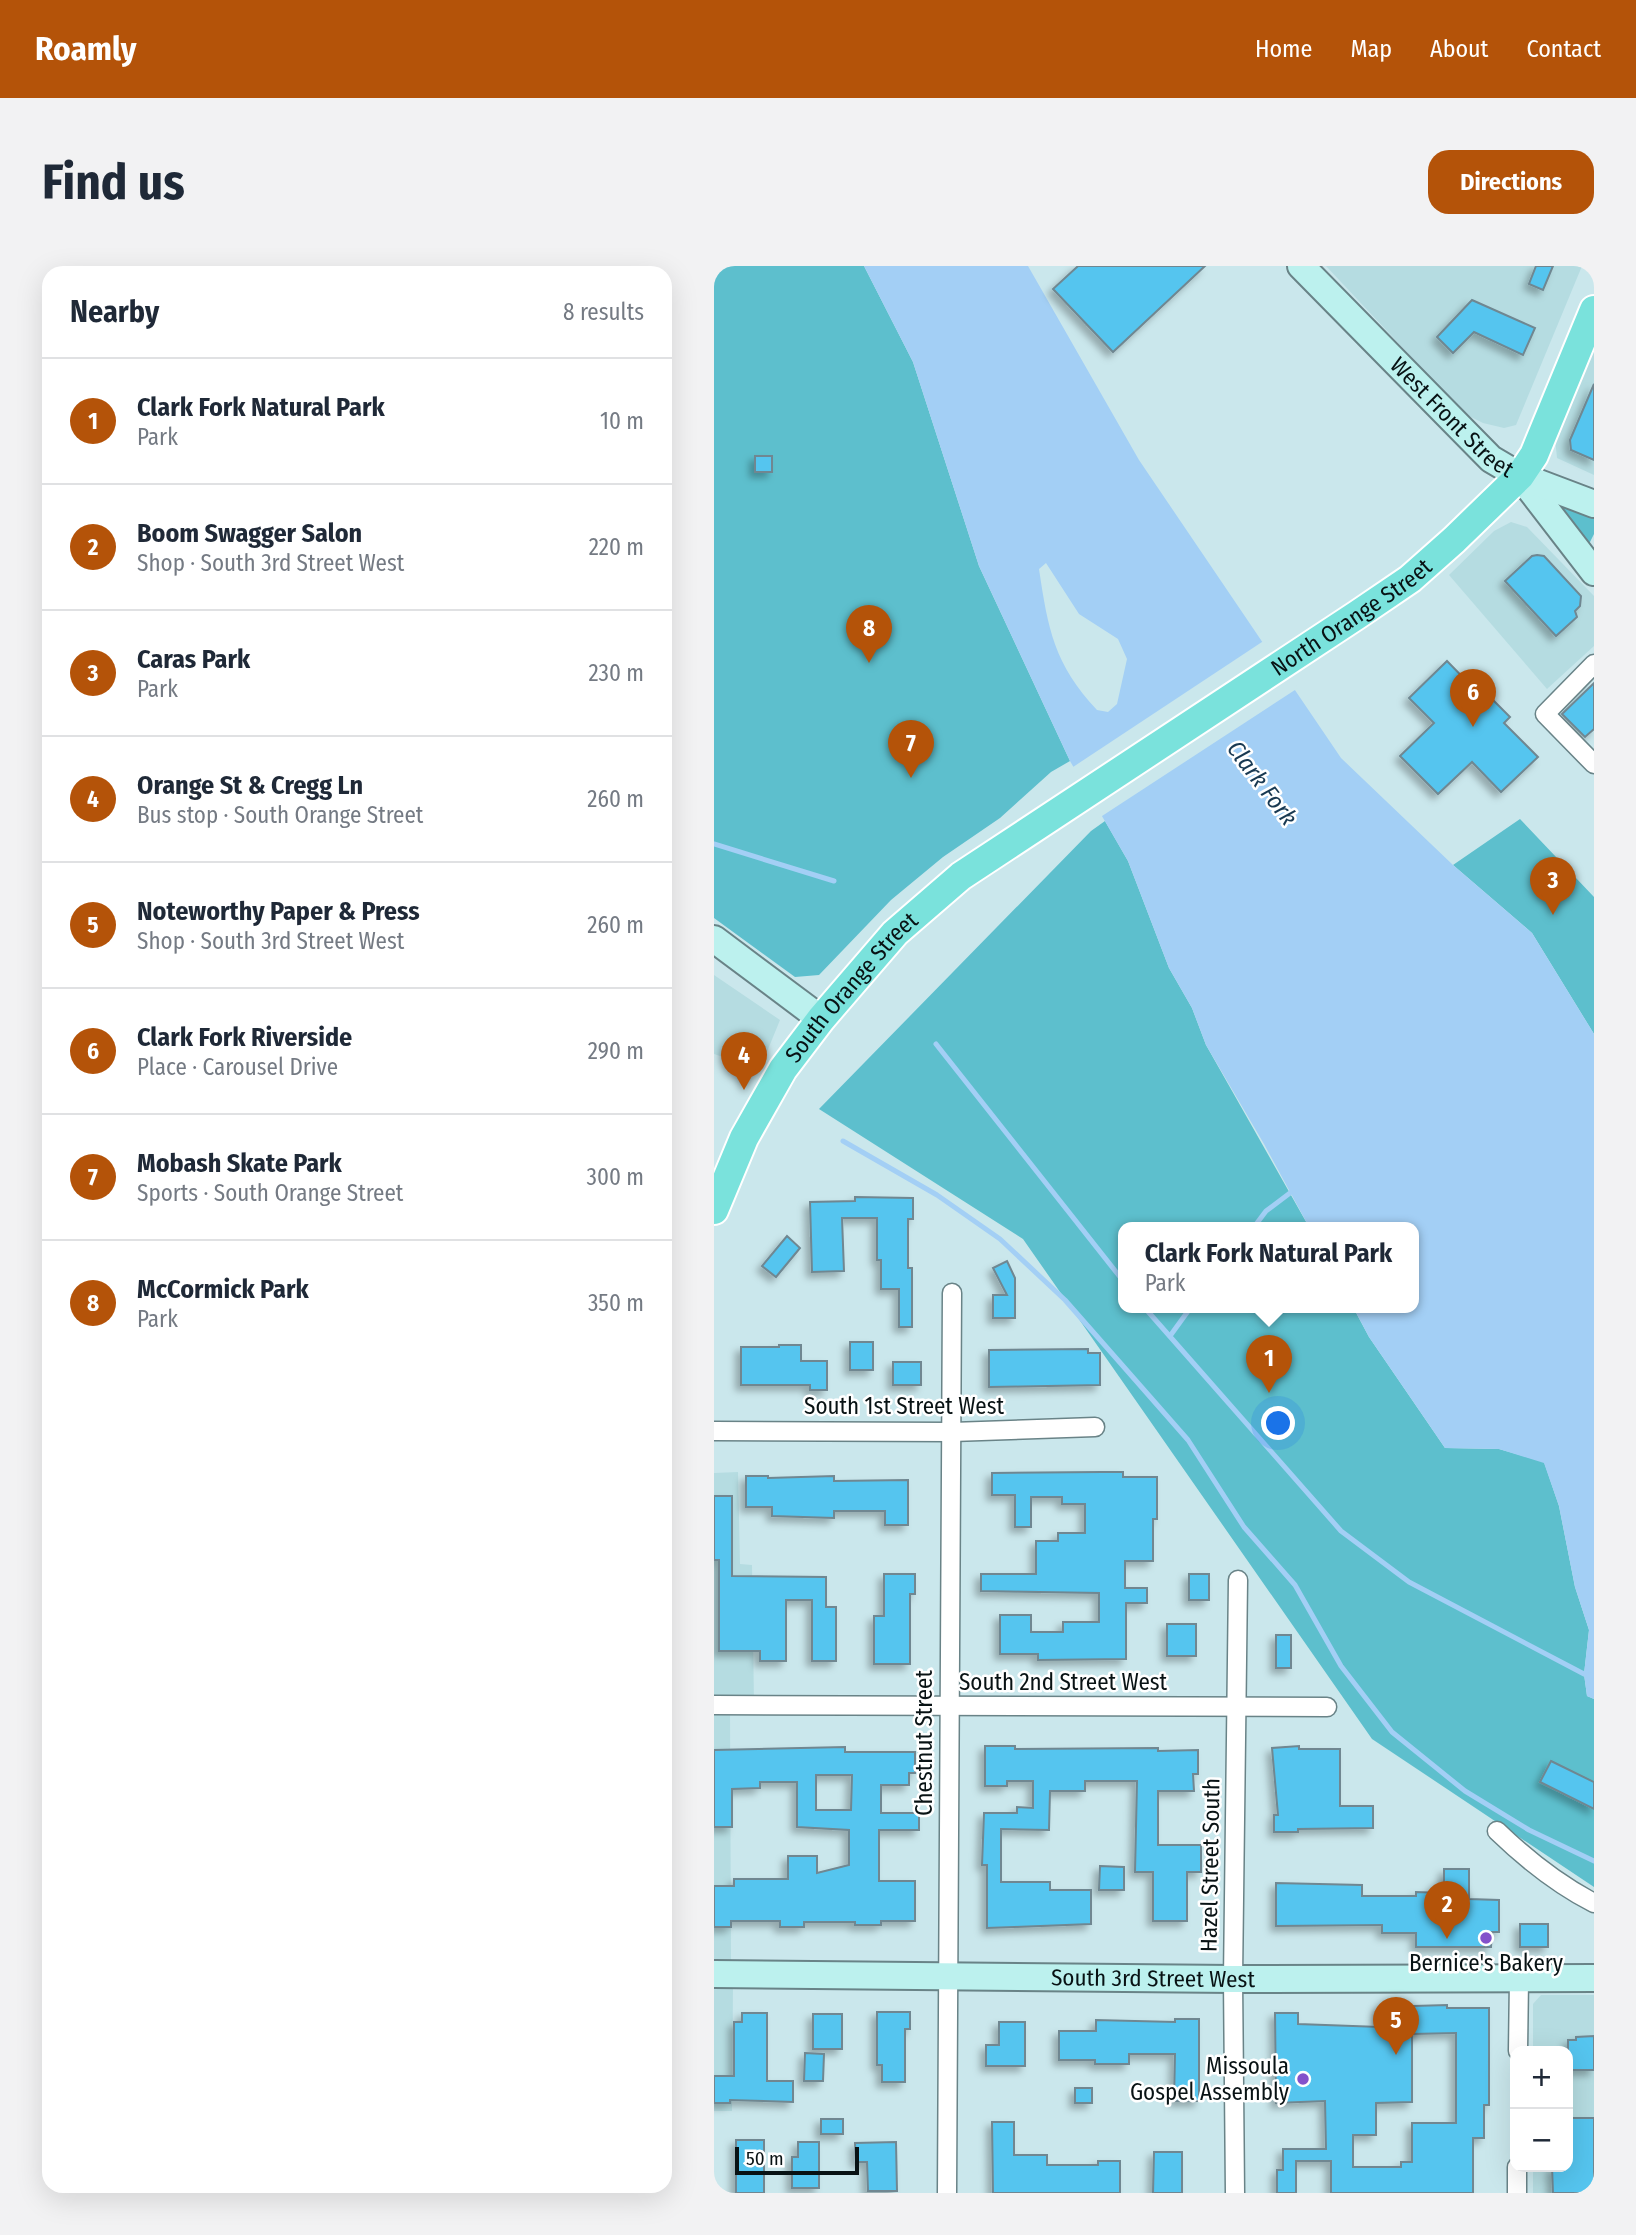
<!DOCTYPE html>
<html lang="en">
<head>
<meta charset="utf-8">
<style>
  :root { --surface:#fff; --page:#f2f2f3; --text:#1f2937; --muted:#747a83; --line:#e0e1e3; --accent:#b45309 }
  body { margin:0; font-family:"Fira Sans Condensed",sans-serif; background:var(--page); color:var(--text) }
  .controls { position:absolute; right:21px; bottom:21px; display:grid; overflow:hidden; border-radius:14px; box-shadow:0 7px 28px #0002 }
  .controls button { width:63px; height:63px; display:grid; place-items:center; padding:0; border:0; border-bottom:2px solid var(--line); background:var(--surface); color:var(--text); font:35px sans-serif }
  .scale { position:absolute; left:21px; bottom:18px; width:124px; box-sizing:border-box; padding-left:7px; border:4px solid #081214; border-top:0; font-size:19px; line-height:24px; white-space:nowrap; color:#081214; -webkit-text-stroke:5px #fff; paint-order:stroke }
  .you { position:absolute; left:565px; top:1158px; width:24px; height:24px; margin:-18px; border:5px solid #fff; border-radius:50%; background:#1a73e8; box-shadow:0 0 0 10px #1a73e833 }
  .badge { display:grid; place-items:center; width:46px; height:46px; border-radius:50%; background:var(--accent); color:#fff; font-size:23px; font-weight:700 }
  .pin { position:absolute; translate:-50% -58px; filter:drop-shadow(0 2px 4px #0008) }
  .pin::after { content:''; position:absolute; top:37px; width:24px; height:21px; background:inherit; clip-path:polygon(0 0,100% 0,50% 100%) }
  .popup { position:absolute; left:404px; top:956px; width:301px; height:91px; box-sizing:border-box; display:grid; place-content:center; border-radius:14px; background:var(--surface); filter:drop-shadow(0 2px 5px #0005); font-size:23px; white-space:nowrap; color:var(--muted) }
  .popup b { font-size:26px; color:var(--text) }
  .popup::after { content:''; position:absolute; left:50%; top:100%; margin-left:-14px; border:14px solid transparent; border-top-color:var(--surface) }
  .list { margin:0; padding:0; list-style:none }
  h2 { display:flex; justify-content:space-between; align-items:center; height:91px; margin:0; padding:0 28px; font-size:30px }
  h2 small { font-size:23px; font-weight:400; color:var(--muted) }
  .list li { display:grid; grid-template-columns:46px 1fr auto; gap:21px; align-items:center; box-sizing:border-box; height:126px; padding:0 28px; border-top:2px solid var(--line) }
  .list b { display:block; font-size:26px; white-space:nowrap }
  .list p { margin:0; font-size:23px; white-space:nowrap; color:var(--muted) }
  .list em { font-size:23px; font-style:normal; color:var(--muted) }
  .map { position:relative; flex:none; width:880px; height:1927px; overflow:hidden; border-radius:21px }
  header { display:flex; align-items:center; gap:42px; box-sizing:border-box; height:98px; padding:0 35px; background:var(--accent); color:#fff }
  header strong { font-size:33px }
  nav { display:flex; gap:38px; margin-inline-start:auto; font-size:24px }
  .intro { display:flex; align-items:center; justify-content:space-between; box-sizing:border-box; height:168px; padding:0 42px }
  h1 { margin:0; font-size:49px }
  .button { padding:18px 32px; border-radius:21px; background:var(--accent); color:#fff; font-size:24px; font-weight:700 }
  main { display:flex; gap:42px; padding:0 42px }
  aside { flex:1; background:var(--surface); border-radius:21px; box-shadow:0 7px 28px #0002 }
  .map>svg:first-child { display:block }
</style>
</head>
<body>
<header>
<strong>Roamly</strong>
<nav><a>Home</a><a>Map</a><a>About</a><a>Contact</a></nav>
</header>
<div class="intro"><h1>Find us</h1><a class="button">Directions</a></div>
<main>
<aside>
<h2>Nearby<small>8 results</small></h2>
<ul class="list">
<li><span class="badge">1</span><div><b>Clark Fork Natural Park</b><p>Park</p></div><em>10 m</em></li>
<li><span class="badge">2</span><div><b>Boom Swagger Salon</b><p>Shop · South 3rd Street West</p></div><em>220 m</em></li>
<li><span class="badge">3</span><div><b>Caras Park</b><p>Park</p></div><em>230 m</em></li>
<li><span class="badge">4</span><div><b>Orange St &amp; Cregg Ln</b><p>Bus stop · South Orange Street</p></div><em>260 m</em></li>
<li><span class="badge">5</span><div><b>Noteworthy Paper &amp; Press</b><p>Shop · South 3rd Street West</p></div><em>260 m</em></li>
<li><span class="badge">6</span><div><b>Clark Fork Riverside</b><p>Place · Carousel Drive</p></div><em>290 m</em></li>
<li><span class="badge">7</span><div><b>Mobash Skate Park</b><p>Sports · South Orange Street</p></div><em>300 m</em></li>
<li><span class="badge">8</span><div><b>McCormick Park</b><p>Park</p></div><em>350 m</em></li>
</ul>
</aside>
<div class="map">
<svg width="880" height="1927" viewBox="0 0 880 1927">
  <defs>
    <filter id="shadow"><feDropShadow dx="-5" dy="5" stdDeviation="3.5" flood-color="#0004"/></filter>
  </defs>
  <rect width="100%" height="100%" fill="#cae7ec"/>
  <g fill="#b5dce1">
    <path d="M612,0h256l-66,159 -12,3 -21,-5 -18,-9z"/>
    <path d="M880,83v126l-37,-17 -2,-19z"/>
    <path d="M797,256l16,5 67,69v50l-47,43 -98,-114 45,-44z"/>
    <path d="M0,709l66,45 -20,49 -46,-15z"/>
    <path d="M24,1206l2,92 12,1 2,140 -24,1 1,257h-17v-490z"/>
    <path d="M0,1717h19l-1,128h-18z"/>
    <path d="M827,1729h53v198h-61v-26h35v-116h-35v-47z"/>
  </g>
  <g fill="#5dbfcd">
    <path d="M0,0h150l49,96 66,204 91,195 -19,11 -51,46 -57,39 -52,43 -72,75 -24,2 -81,-59z"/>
    <path d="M831,235l49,7v26l-8,16z"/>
    <path d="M806,553l74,78v137l-62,-101 -79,-68z"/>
    <path d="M391,555l23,40 41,107 23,40 14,37 103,182h-185v80h229l16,30 76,111 54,1 45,13 15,44 16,81 14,43 -5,44 3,22 7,3v188l-222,-148 -349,-500 -204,-130 272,-278z"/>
  </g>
  <path fill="#a3cff5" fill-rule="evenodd" d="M150,0h164l111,194 202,298 112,107 79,68 62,101v665l-7,-3 -3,-22 5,-44 -14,-43 -16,-81 -15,-43 -45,-14 -54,-1 -76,-111 -16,-30h61v-80h-105l-45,-83 -58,-99 -14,-37 -23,-40 -41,-107 -58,-100 -91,-195 -66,-204zM332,297l33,51 39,25 9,20 -10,45 -9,8 -11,-2c-43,-46 -49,-81 -58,-141z"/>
  <path fill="#cae7ec" d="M551,374l33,48 -199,130 -29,-49z"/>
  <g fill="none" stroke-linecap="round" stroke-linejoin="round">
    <g stroke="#a3cff5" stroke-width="5">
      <path d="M0,578l120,37"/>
      <path d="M222,778l188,238"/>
      <path d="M129,875l94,54 63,44 65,61 123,140 56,87 51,58 46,81 51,66 73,59 64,39 65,31"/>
      <path d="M540,961l12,-16 24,-18"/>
      <path d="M430,1041l197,224 68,51 175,92 10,2"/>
      <path d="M456,1070l21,-29"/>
    </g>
  </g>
  <g fill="#54c5ef" stroke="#6f8791" stroke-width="2" fill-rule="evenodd" filter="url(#shadow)">
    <path d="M364,0h127l-92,86 -60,-63z"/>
    <path d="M822,0h17l-10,24 -14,-6z"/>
    <path d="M758,34l63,28 -12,27 -49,-23 -21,21 -16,-16z"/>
    <path d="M880,118v76l-23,-10 -1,-10z"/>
    <rect x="41" y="190" width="17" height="16"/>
    <path d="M823,289l7,1 37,40 -1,10 -5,5 2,6 -21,19 -51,-55 27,-25z"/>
    <path d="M733,395l36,37 4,-4 23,23 -6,6 34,34 -37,35 -29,-30 -34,32 -38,-38 34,-33 -25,-25z"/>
    <path d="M880,417v46l-9,8 -23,-23z"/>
    <path d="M141,931l58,1v21h-5v49h4v59h-13v-38h-18v-29h-4v-42h-35l2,53 -32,1 -2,-70 45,-1z"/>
    <path d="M73,970l13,12 -24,29 -14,-11z"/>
    <path d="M293,995l8,17v40h-22v-23h14l-14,-27z"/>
    <rect x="136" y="1076" width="23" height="28"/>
    <path d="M65,1079h22v16h26v29h-17v-5h-69v-38h38z"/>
    <path d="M374,1083v4h12v32l-111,2v-37z"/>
    <rect x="179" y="1096" width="28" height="23"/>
    <path d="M388,1206h21v5h34v42h-4v42h-28v27h22v15h-21v56l-88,1v-6h-38v-39h31v17h32v-10h36v-29l-118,-2v-17h55v-33h22v-8h27v-29h-23v-7h-31v30h-16v-32h-23v-22z"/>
    <path d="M32,1210h22v2l66,-2v5l74,-1v45h-23v-14h-51v7l-62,-2v-9h-26z"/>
    <path d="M0,1230h18v80l94,1v30h10v54h-24v-61h-26v61h-26v-10h-41v-91h-5z"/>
    <path d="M170,1308h31v20h-5v70h-36v-48h10z"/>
    <rect x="475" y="1308" width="20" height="26"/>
    <rect x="453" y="1358" width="29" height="32"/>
    <rect x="562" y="1369" width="15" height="33"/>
    <path d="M271,1480h30v3l143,-1v3l40,-1v24h-5l1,17h-36v54h43v27h-14v49h-34v-49h-18l2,-91h-52v10h-35l-1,39 -48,-1v53h49v8h41v34l-104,4v-63h-5l2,-52h33v-6l16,1v-27h-26v5h-22z"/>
    <path d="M585,1480v3h41v57h33v22l-75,1v3h-24v-17h4l-6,-67z"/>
    <path d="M131,1481v5h70v21h-6v12h-28v28h38v17h-40v51h36v40h-34v4h-26v-3h-51v5h-24v-6h-49v6h-17v-41h20v-7h54v-23h29v17l32,-8v-35l-52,-3v-45h-37v6l-28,1v38h-18v-77zM102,1509h36l-1,35h-35z"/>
    <path d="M837,1495l43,21v27l-54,-27z"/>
    <path d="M386,1600l24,1v23h-25z"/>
    <path d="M730,1603h25v30l30,1v32h-7l-1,15h-75v-14h-34v-8l-106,1v-43l86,2v11h54v-4l28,1z"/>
    <rect x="806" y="1658" width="28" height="23"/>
    <path d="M733,1739v3h42v97h-5v33h-11v55h-142v-32h-35v32h-19v-23h6v-21h43l-1,-48 -49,2 -1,-90h23v11l82,3 -1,-20zM742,1767v90h-44v39h-11v5h-48v-32h23v-32l36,-1v-68z"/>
    <path d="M163,1746h33v17h-5v53h-23v-17h-5z"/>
    <path d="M28,1747h25v68h26v21l-63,-2v3h-16v-27h20v-54h8z"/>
    <rect x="99" y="1748" width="29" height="35"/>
    <path d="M461,1753h24v82h-25l1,-47h-46v10h-34v-4h-36v-29h37v-11l79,2z"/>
    <path d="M285,1756h26v44h-39v-21h13z"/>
    <path d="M880,1770v34h-26v-30h8v-3z"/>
    <path d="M91,1787l19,1 -1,27h-19z"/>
    <rect x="361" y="1822" width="17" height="15"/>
    <path d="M854,1852h26v75h-41l-1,-26h16z"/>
    <rect x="107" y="1853" width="22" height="15"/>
    <path d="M278,1856h22v33h33v10h51v-4h22v32h-127z"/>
    <rect x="22" y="1874" width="28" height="53"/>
    <path d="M84,1876h21v46h-27v-31h6z"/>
    <path d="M182,1876l1,49h-29l-1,-29h-11l-1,-19z"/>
    <path d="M440,1886h28v41h-29z"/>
  </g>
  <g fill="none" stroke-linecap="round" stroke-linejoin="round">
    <defs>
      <g id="street">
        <path d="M880,398l-49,50 49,50"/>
        <path d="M0,1165l238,1 143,-5"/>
        <path d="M0,1439l613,2"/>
        <path d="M783,1565c30,29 60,53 97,72"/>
        <path d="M804,1785l1,-72"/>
        <path d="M233,1927l5,-900"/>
        <path d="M521,1927l-2,-214 5,-399"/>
        <path d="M803,1927v-26"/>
      </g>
      <g id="secondary">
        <path id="s1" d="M587,0l190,193 29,17 74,96"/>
        <path d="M806,210l74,28"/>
        <path d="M0,673l107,80"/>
        <path id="s2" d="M0,1708l519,5 361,-1"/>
      </g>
      <g id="primary">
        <path id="s3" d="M0,944l30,-72 39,-69 38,-50 74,-86 66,-57 396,-261 53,-36 44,-39 66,-64 14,-21 60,-145"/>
      </g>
    </defs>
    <use href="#street" stroke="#698387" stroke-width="21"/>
    <use href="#secondary" stroke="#698387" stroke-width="30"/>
    <use href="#primary" stroke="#fff" stroke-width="32"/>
    <use href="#street" stroke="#fff" stroke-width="18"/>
    <use href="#secondary" stroke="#bcf1ee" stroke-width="26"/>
    <use href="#primary" stroke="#7ae2dc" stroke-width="28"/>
  </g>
  <g fill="#8352cb" stroke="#fff" stroke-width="2.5">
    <circle cx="772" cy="1672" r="7"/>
    <circle cx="589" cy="1813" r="7"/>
  </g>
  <g text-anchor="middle" stroke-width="5" stroke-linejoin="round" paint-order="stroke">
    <g font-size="23" fill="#081214" stroke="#fff">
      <text dy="8" stroke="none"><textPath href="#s1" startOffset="214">West Front Street</textPath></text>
      <text dy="8" stroke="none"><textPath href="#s3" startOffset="889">North Orange Street</textPath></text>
      <text dy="8" stroke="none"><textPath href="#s3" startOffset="264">South Orange Street</textPath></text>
      <text x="190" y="1148">South 1st Street West</text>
      <text x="349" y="1424">South 2nd Street West</text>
      <text transform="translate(210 1477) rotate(-90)" y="8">Chestnut Street</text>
      <text transform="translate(496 1599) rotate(-89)" y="8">Hazel Street South</text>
      <text dy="8" stroke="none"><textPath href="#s2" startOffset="439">South 3rd Street West</textPath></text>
    </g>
    <g font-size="23" fill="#081214" stroke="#fff">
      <text x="772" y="1705">Bernice's Bakery</text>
      <text x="575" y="1808" text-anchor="end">Missoula<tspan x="575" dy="26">Gospel Assembly</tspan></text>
    </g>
    <g font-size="24" font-style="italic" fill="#183952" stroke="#fff">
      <text transform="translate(548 517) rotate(53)" y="8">Clark Fork</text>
    </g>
  </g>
</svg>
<div class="controls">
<button>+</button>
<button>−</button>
</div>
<div class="scale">50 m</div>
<div class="you"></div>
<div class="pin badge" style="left:555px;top:1127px">1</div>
<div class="popup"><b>Clark Fork Natural Park</b>Park</div>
<div class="pin badge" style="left:733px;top:1673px">2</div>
<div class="pin badge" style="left:839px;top:649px">3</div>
<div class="pin badge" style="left:30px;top:824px">4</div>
<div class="pin badge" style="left:682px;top:1789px">5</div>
<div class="pin badge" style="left:759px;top:461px">6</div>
<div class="pin badge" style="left:197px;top:512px">7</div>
<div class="pin badge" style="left:155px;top:397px">8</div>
</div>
</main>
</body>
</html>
